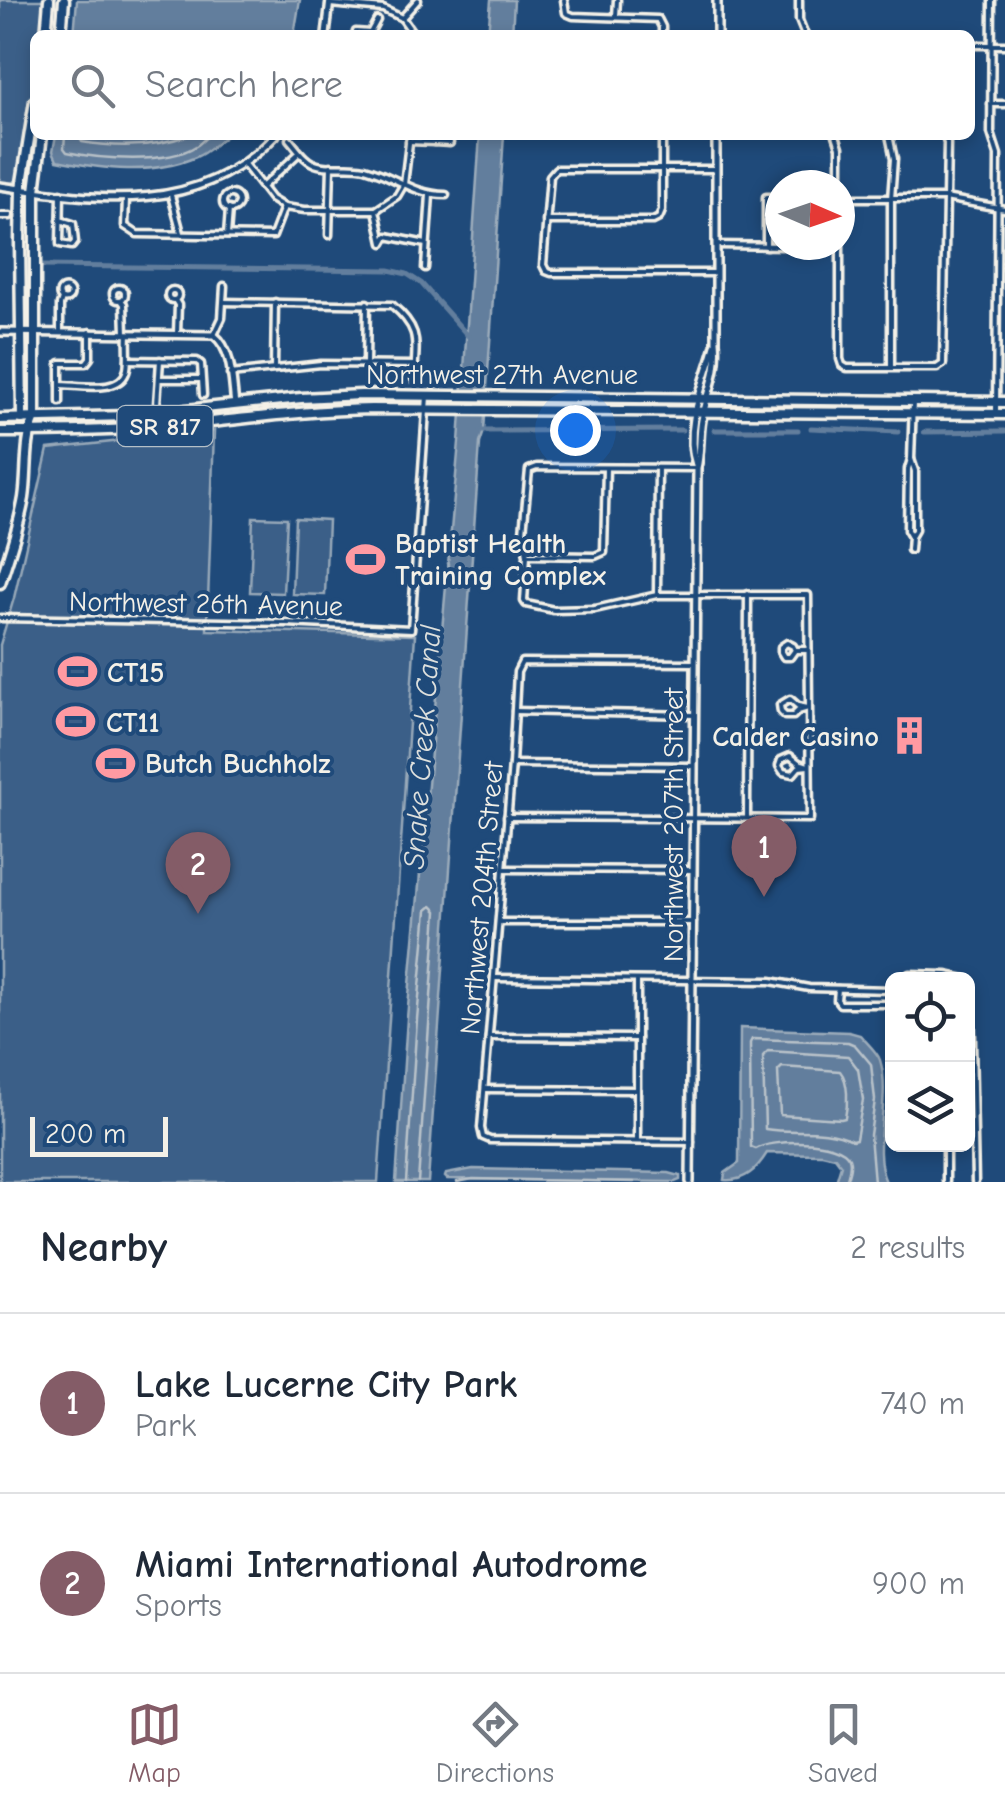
<!DOCTYPE html>
<html lang="en">
<head>
<meta charset="utf-8">
<style>
  :root { --surface:#fff; --page:#f6f6f7; --text:#1f2937; --muted:#747a83; --line:#e0e1e3; --accent:#845c67 }
  body { margin:0; font-family:"Comic Neue",sans-serif; background:var(--page); color:var(--text) }
  .controls { position:absolute; right:30px; bottom:30px; display:grid; overflow:hidden; border-radius:15px; box-shadow:0 5px 15px #0003 }
  .controls button { width:90px; height:90px; display:grid; place-items:center; padding:0; border:0; border-bottom:2px solid var(--line); background:var(--surface); color:var(--text); font:50px sans-serif }
  .compass { position:absolute; left:765px; top:170px; width:90px; height:90px; border-radius:50%; background:var(--surface); box-shadow:0 5px 15px #0003; rotate:92deg }
  .scale { position:absolute; left:30px; bottom:25px; width:138px; box-sizing:border-box; padding-left:10px; border:5px solid #f4f1e8; border-top:0; font-size:28px; line-height:35px; white-space:nowrap; color:#f4f1e8; -webkit-text-stroke:8px #1f4a7a; paint-order:stroke }
  .you { position:absolute; left:575px; top:430px; width:35px; height:35px; margin:-25px; border:8px solid #fff; border-radius:50%; background:#1a73e8; box-shadow:0 0 0 15px #1a73e833 }
  .badge { display:grid; place-items:center; width:65px; height:65px; border-radius:50%; background:var(--accent); color:#fff; font-size:32px; font-weight:700 }
  .pin { position:absolute; translate:-50% -82px; filter:drop-shadow(0 2px 5px #0008) }
  .pin::after { content:''; position:absolute; top:52px; width:35px; height:30px; background:inherit; clip-path:polygon(0 0,100% 0,50% 100%) }
  .list { margin:0; padding:0; list-style:none }
  h2 { display:flex; justify-content:space-between; align-items:center; height:130px; margin:0; padding:0 40px; font-size:42px }
  h2 small { font-size:32px; font-weight:400; color:var(--muted) }
  .list li { display:grid; grid-template-columns:65px 1fr auto; gap:30px; align-items:center; box-sizing:border-box; height:180px; padding:0 40px; border-top:2px solid var(--line) }
  .list b { display:block; font-size:38px; white-space:nowrap }
  .list p { margin:0; font-size:32px; white-space:nowrap; color:var(--muted) }
  .list em { font-size:32px; font-style:normal; color:var(--muted) }
  .icon { flex:none; width:55px; height:55px; fill:none; stroke:currentColor; stroke-width:2; stroke-linecap:round; stroke-linejoin:round }
  .map { position:relative; flex:none; width:1005px; height:1182px; overflow:hidden }
  .search { position:absolute; background:var(--surface); box-shadow:0 5px 15px #0003; left:30px; right:30px; top:30px; height:110px; display:flex; align-items:center; gap:25px; box-sizing:border-box; padding:0 35px; border-radius:15px; color:var(--muted); font-size:38px }
  .sheet { height:490px; background:var(--surface) }
  nav { display:flex; justify-content:space-around; align-items:center; box-sizing:border-box; height:140px; border-top:2px solid var(--line); background:var(--surface); font-size:28px; color:var(--muted) }
  nav a { display:grid; justify-items:center; gap:5px }
  nav .on { color:var(--accent) }
  .map>svg:first-child { display:block }
</style>
</head>
<body>
<div class="map">
<svg width="1005" height="1182" viewBox="0 0 1005 1182">
  <rect width="100%" height="100%" fill="#1f4a7a"/>
  <filter id="ink" filterUnits="userSpaceOnUse"><feTurbulence type="fractalNoise" baseFrequency=".01" numOctaves="2"/><feDisplacementMap in="SourceGraphic" scale="20" xChannelSelector="R" yChannelSelector="G"/><feConvolveMatrix kernelMatrix="1 2 1 2 8 2 1 2 1" color-interpolation-filters="sRGB"/></filter>
  <g filter="url(#ink)">
    <g fill="#3a5f88" stroke="#97a8b8" stroke-width="2.5">
      <path d="M0,0h46l-3,35h-8v51l-17,93 -5,4 -13,-1z"/>
      <path d="M214,431l-7,199 208,5 -37,547h-378v-537l14,-47 34,-149z"/>
      <path d="M253,517l34,1 -4,75 -33,-1z"/>
      <path d="M295,518l33,2 -3,75 -33,-1z"/>
    </g>
    <g fill="#627e9d" stroke="#9cacbb" stroke-width="2.5">
      <path d="M77,0h223l-6,35h-220z"/>
      <path d="M491,0h23l-2,35h-24z"/>
      <path d="M56,135h172c-11,7 -21,18 -32,22 -44,19 -94,12 -139,3l-4,-9z"/>
      <path d="M480,135h24l-20,296 -4,12 -52,739h-32l11,-164 52,-576z"/>
      <path d="M740,1028l109,4 11,3c6,7 18,18 20,25 12,39 -10,88 6,122h-50l5,-17 -6,-8 -13,-3 -55,-1c-10,16 -22,29 -43,27l1,-7 14,-10z"/>
      <path d="M473,1169l196,4 11,3v4l-5,2 -228,-3 -2,-2 1,-3z"/>
    </g>
    <g fill="none" stroke-linecap="round" stroke-linejoin="round">
      <g stroke="#bac3ca" stroke-width="2.5">
        <path d="M65,135l-1,13 3,4c32,7 100,13 129,-6 5,-3 9,-8 13,-11"/>
        <path d="M78,135l4,7c36,6 72,6 107,-7"/>
        <path d="M768,1051l80,5 10,13 5,31 -7,39 -4,1c-27,-14 -59,-6 -87,-11l-2,-73z"/>
        <path d="M782,1067l58,4c9,11 8,33 5,47l-4,1 -61,-4 -2,-44z"/>
        <path d="M406,1182l11,-163 10,-109 5,-4 5,5 -19,271"/>
        <path d="M457,1182l16,-3 161,3"/>
        <path d="M846,1182c2,-8 6,-16 3,-24 -9,-20 -78,-19 -93,-9l-5,-2 -1,-104 2,-4 96,3 7,3 16,19 4,36 -5,35 4,47"/>
      </g>
      <g stroke="#627e9d" stroke-width="5">
        <path d="M41,266l348,4 18,4 14,9 49,55"/>
        <path d="M811,428l87,4"/>
        <path d="M714,430h84"/>
        <path d="M480,431l202,-1"/>
        <path d="M924,432l81,-1"/>
      </g>
      <defs>
        <g id="minor">
          <path d="M564,0l2,13 7,3 85,3 4,8v8"/>
          <path d="M799,0v20l6,15"/>
          <path d="M992,0l-1,133 7,22 -2,259"/>
          <path d="M330,4l53,5 19,9"/>
          <path d="M616,16l1,-16"/>
          <path d="M402,18l16,-18"/>
          <path d="M402,18l12,17"/>
          <path d="M355,35l1,-3 14,1"/>
          <path d="M369,35l8,-15"/>
          <path d="M970,45h35"/>
          <path d="M991,104h14"/>
          <path d="M836,135l4,12v42"/>
          <path d="M889,135l5,24 -3,40v168"/>
          <path d="M289,139c8,9 16,23 29,26 15,4 32,-1 47,3 30,8 49,27 81,27"/>
          <path d="M409,141l25,1 1,-7"/>
          <path d="M434,142l16,1"/>
          <path d="M244,164l27,35 13,8 21,3h71l21,-14 7,-12 6,-49"/>
          <path d="M715,169h-159l-6,7 -7,89 3,6 5,2h165"/>
          <path d="M262,187l37,-34"/>
          <circle cx="231" cy="202" r="8"/>
          <path d="M171,195l10,38"/>
          <path d="M126,198l-1,28 12,8 136,2 11,-29"/>
          <path d="M840,198h105l60,11"/>
          <path d="M376,210l7,33 4,-7 39,8"/>
          <path d="M0,216h10"/>
          <path d="M60,220l13,4 2,18 -3,4 -12,-2 1,-51"/>
          <path d="M546,221h107l6,-3 3,-7v-76"/>
          <path d="M840,232v127l2,6 5,3h90l6,-4 4,-221 -3,-8"/>
          <path d="M227,235l2,-26"/>
          <path d="M329,235l2,-69"/>
          <path d="M716,245l70,1"/>
          <path d="M766,246v-49h14"/>
          <path d="M425,268l5,-73"/>
          <circle cx="119" cy="294" r="6"/>
          <circle cx="65" cy="294" r="5.5"/>
          <circle cx="173" cy="295" r="5"/>
          <path d="M121,300l3,4 1,29"/>
          <path d="M175,300l3,5 -1,28"/>
          <path d="M224,302l168,3c31,26 23,39 22,74"/>
          <path d="M60,332v-27l2,-6"/>
          <path d="M214,335l8,-17 2,-32"/>
          <path d="M128,360l69,1 4,3 2,31"/>
          <path d="M366,363l1,-60"/>
          <path d="M274,368l1,-66"/>
          <path d="M230,374l91,-10 94,1"/>
          <path d="M159,379h41"/>
          <path d="M60,385c20,0 62,10 67,-16 2,-11 0,-24 1,-34"/>
          <path d="M60,402v-39h26l4,-5v-26"/>
          <path d="M157,404l3,-44"/>
          <path d="M911,537l4,-7v-59l-4,-12"/>
          <path d="M910,550l1,-13 -4,-7 1,-61 3,-10 2,-58"/>
          <path d="M529,555l66,1 9,-4 2,-84"/>
          <path d="M657,595l1,-126"/>
          <path d="M0,618l286,5 125,6 16,-233"/>
          <path d="M795,650l-5,7h-6l-3,-5v-5l6,-4 6,3 2,4h13"/>
          <path d="M790,699l8,7 10,2 -10,3 -5,5h-8l-4,-4 -1,-7z"/>
          <path d="M515,711l178,4"/>
          <path d="M790,756l9,7 9,3 -9,1 -6,7 -10,-2 -4,-6 2,-6z"/>
          <path d="M512,764l180,2"/>
          <path d="M507,817l303,2 -2,-224h-151l-62,14 -41,1 -28,-6 -2,-3 3,-46 -4,-23 6,-62 8,-3 160,1"/>
          <path d="M747,818l1,-224"/>
          <path d="M503,869l190,1"/>
          <path d="M499,922h194"/>
          <path d="M909,974l37,1 19,4"/>
          <path d="M494,978l277,3 38,7 83,2"/>
          <path d="M968,983l3,11 4,188"/>
          <path d="M838,989l-1,11 3,4h52"/>
          <path d="M489,1037l148,1"/>
          <path d="M485,1089l150,1"/>
          <path d="M637,1140v-160"/>
          <path d="M691,1142l-201,-2 -7,-3 -2,-9 31,-364 5,-92 5,-10 172,1"/>
          <path d="M946,1144v38"/>
        </g>
        <g id="tertiary">
          <path d="M326,35l4,-35"/>
          <path d="M717,35v-35"/>
          <path d="M0,186c100,15 200,30 276,-51"/>
          <path d="M0,332l214,3c19,15 18,48 21,70"/>
          <path d="M696,465c-13,-38 9,-83 19,-120"/>
          <path d="M690,1182l7,-714c4,-16 2,-32 5,-48 6,-30 17,-48 14,-79v-206"/>
        </g>
        <g id="primary">
          <path d="M46,35l3,-35"/>
          <path d="M61,35l3,-35"/>
          <path d="M0,419l129,-3 172,-18 60,-3 644,7"/>
          <path d="M22,419l-2,-177 1,-53 14,-88"/>
          <path d="M0,432c57,0 114,-1 170,-6 68,-6 133,-16 201,-17l634,5"/>
          <path d="M0,583c9,-28 19,-56 24,-85 4,-26 0,-56 11,-80v-227l7,-56"/>
        </g>
      </defs>
      <use href="#minor" stroke="#f4f1e8" stroke-width="11"/>
      <use href="#tertiary" stroke="#f4f1e8" stroke-width="12"/>
      <use href="#primary" stroke="#f4f1e8" stroke-width="15"/>
      <use href="#minor" stroke="#1f4a7a" stroke-width="4"/>
      <use href="#tertiary" stroke="#1f4a7a" stroke-width="5"/>
      <use href="#primary" stroke="#1f4a7a" stroke-width="8"/>
    </g>
  </g>
  <defs>
    <symbol id="stadium-bare" viewBox="-9 -9 18 18"><path d="M0-5a6.5 5 0 1 0 0 10a6.5 5 0 1 0 0-10ZM-3.5-1.8h7v3.6h-7Z" fill="#ff9aa2" stroke="#1f4a7a" stroke-width="2.5" paint-order="stroke"/></symbol>
    <symbol id="building-bare" viewBox="-9 -9 18 18"><path d="M-4-6H4V6H1V3H-1V6H-4ZM-2.5-4.3h1.7v1.8h-1.7ZM.8-4.3h1.7v1.8H.8ZM-2.5-1h1.7V.8h-1.7ZM.8-1h1.7V.8H.8Z" fill="#ff9aa2" stroke="#1f4a7a" stroke-width="2.5" paint-order="stroke"/></symbol>
  </defs>
  <g fill-rule="evenodd">
    <use href="#stadium-bare" x="338" y="532" width="55" height="55"/>
    <use href="#stadium-bare" x="50" y="644" width="55" height="55"/>
    <use href="#stadium-bare" x="48" y="694" width="55" height="55"/>
    <use href="#building-bare" x="882" y="708" width="55" height="55"/>
    <use href="#stadium-bare" x="88" y="736" width="55" height="55"/>
  </g>
  <g text-anchor="middle" stroke-width="8" stroke-linejoin="round" paint-order="stroke">
    <rect fill="#1f4a7a" stroke="#b4bfc7" stroke-width="2.5" x="117.5" y="406" width="95" height="40" rx="8"/>
    <g font-size="25" font-weight="bold" fill="#f4f1e8">
      <text x="165" y="435">SR 817</text>
    </g>
    <g font-size="28" fill="#f4f1e8" stroke="#1f4a7a">
      <text x="502" y="384">Northwest 27th Avenue</text>
      <text transform="translate(206 603) rotate(1)" y="10">Northwest 26th Avenue</text>
      <text transform="translate(673 825) rotate(-90)" y="10">Northwest 207th Street</text>
      <text transform="translate(481 898) rotate(-85)" y="10">Northwest 204th Street</text>
    </g>
    <g font-size="28" font-weight="bold" fill="#f4f1e8" stroke="#1f4a7a" text-anchor="start">
      <text x="395" y="553">Baptist Health<tspan x="395" dy="32">Training Complex</tspan></text>
      <text x="107" y="682">CT15</text>
      <text x="106" y="732">CT11</text>
      <text x="879" y="746" text-anchor="end">Calder Casino</text>
      <text x="145" y="773">Butch Buchholz</text>
    </g>
    <g font-size="30" font-style="italic" fill="#dee0dd" stroke="#1f4a7a">
      <text transform="translate(422 747) rotate(-86)" y="10">Snake Creek Canal</text>
    </g>
  </g>
</svg>
<div class="controls">
<button><svg class="icon" aria-label="locate" viewBox="0 0 24 24"><circle cx="12" cy="12" r="6"/><path d="M12 2v4M12 18v4M2 12h4M18 12h4"/></svg></button>
<button><svg class="icon" aria-label="layers" viewBox="0 0 24 24"><path d="M12 4l9 5-9 5-9-5zM3 14l9 5 9-5"/></svg></button>
</div>
<svg class="compass" viewBox="-18 -18 36 36"><path d="M0-13l5 13h-10z" fill="#e53935"/><path d="M0 13l5-13h-10z" fill="#747a83"/></svg>
<div class="scale">200 m</div>
<div class="you"></div>
<div class="pin badge" style="left:764px;top:897px">1</div>
<div class="pin badge" style="left:198px;top:914px">2</div>
<div class="search"><svg class="icon" aria-label="search" viewBox="0 0 24 24"><circle cx="10" cy="10" r="6"/><path d="M15 15l6 6"/></svg>Search here</div>
</div>
<section class="sheet">
<h2>Nearby<small>2 results</small></h2>
<ul class="list">
<li><span class="badge">1</span><div><b>Lake Lucerne City Park</b><p>Park</p></div><em>740 m</em></li>
<li><span class="badge">2</span><div><b>Miami International Autodrome</b><p>Sports</p></div><em>900 m</em></li>
</ul>
</section>
<nav>
<a class="on"><svg class="icon" aria-label="map" viewBox="0 0 24 24"><path d="M3 6l6-2 6 2 6-2v14l-6 2-6-2-6 2zM9 4v14M15 6v14"/></svg>Map</a>
<a><svg class="icon" aria-label="directions" viewBox="0 0 24 24"><path d="M12 3l9 9-9 9-9-9zM9 14v-3h6M13 9l2 2-2 2"/></svg>Directions</a>
<a><svg class="icon" aria-label="saved" viewBox="0 0 24 24"><path d="M7 4h10v16l-5-4-5 4z"/></svg>Saved</a>
</nav>
</body>
</html>
